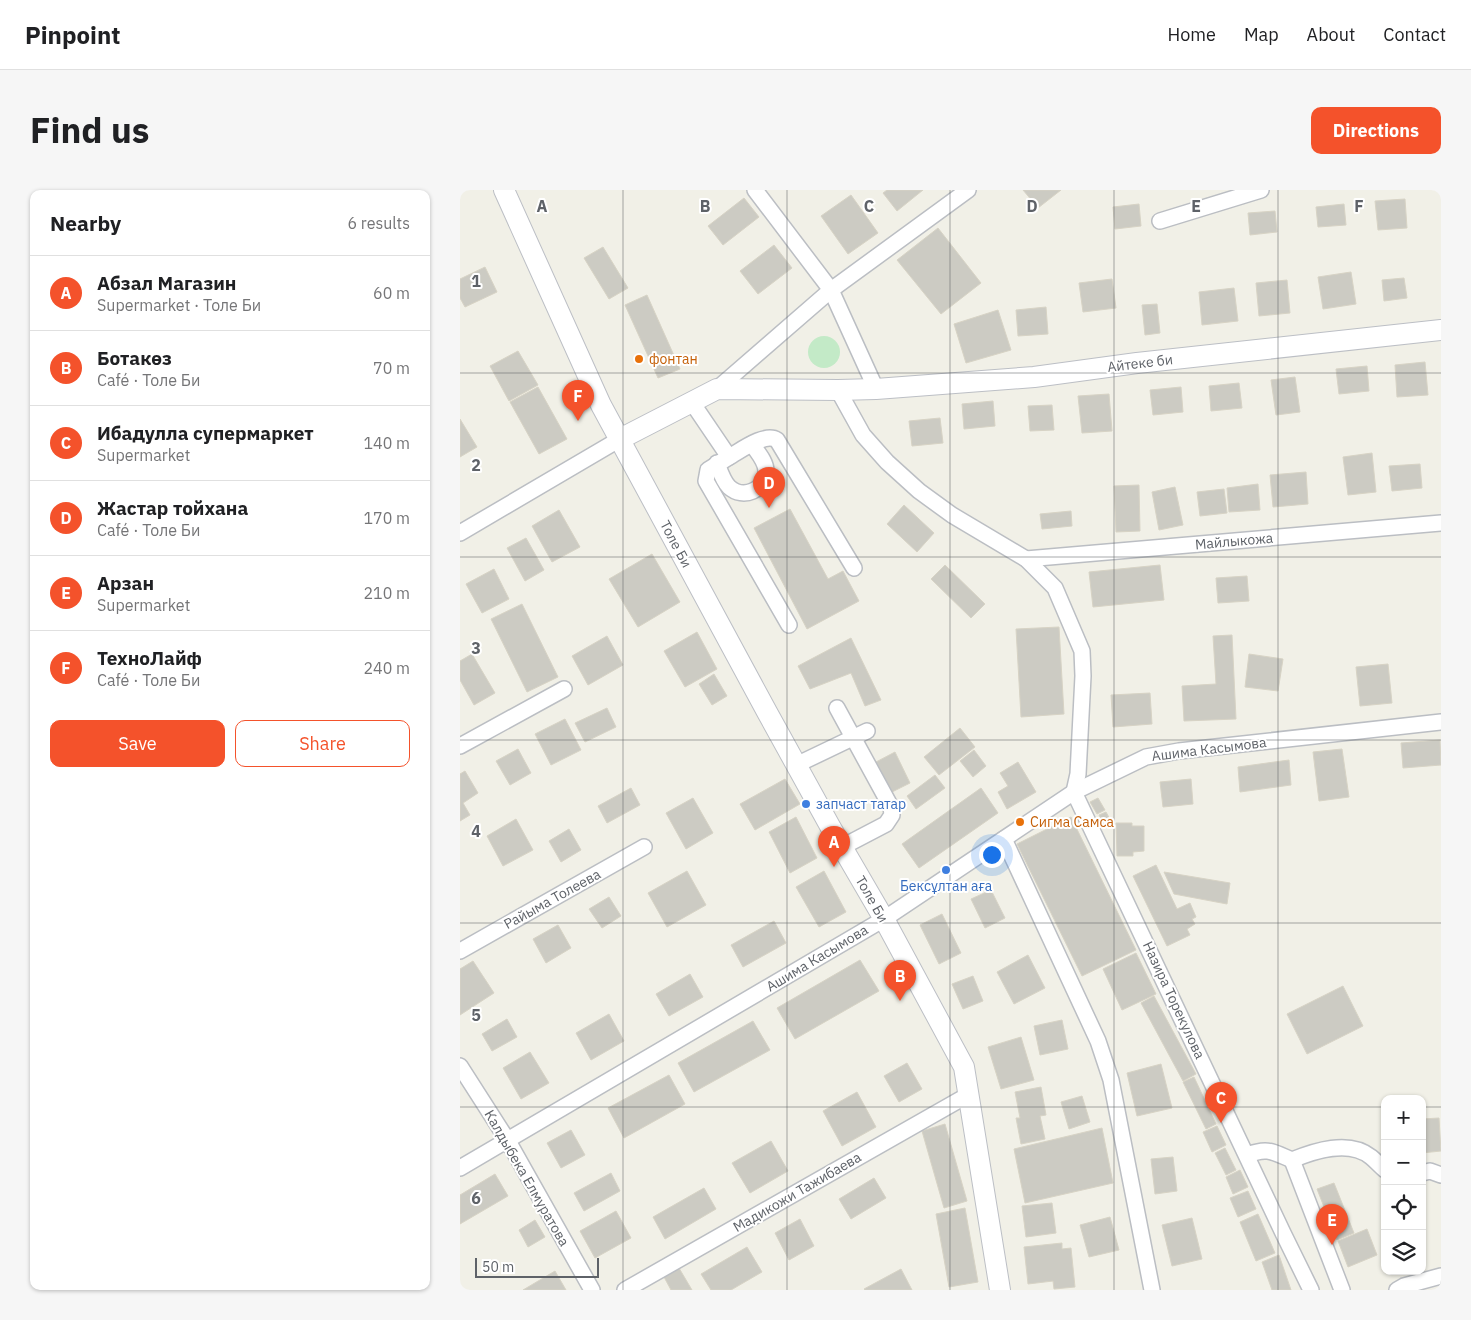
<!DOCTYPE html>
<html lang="en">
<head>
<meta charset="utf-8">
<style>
  :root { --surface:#fff; --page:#f6f6f6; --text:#202124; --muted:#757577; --line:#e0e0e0; --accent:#f4522b }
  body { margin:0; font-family:"IBM Plex Sans",sans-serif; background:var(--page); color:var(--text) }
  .controls { position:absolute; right:15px; bottom:15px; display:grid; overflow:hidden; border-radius:10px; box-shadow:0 1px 4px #0004 }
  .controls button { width:45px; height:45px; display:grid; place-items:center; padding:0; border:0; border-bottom:1px solid var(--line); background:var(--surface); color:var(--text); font:25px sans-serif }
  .scale { position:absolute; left:15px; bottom:12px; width:124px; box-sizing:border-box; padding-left:5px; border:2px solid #5e6268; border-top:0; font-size:14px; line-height:18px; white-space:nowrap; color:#5e6268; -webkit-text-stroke:4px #fff; paint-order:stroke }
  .you { position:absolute; left:531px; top:664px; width:18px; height:18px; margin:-12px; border:4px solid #fff; border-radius:50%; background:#1a73e8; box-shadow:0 0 0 8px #1a73e833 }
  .badge { display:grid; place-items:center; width:32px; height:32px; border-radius:50%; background:var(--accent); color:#fff; font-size:16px; font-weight:700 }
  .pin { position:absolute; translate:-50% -41px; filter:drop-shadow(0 1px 2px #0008) }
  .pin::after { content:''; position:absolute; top:26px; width:18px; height:15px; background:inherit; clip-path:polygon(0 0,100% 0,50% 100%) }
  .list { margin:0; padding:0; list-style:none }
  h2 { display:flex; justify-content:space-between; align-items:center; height:65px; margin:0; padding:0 20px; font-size:21px }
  h2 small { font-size:16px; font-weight:400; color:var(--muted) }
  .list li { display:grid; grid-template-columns:32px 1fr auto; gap:15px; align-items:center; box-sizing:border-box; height:75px; padding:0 20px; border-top:1px solid var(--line) }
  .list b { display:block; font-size:19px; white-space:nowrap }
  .list p { margin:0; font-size:16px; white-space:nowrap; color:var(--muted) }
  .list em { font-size:16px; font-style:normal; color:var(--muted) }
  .actions { display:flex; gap:10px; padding:15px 20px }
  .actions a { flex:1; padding:11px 0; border:1px solid var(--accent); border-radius:10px; text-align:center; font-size:18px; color:var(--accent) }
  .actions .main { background:var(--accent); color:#fff }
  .icon { flex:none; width:28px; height:28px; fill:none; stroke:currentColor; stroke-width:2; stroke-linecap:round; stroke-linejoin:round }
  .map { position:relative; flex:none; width:981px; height:1100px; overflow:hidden; border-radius:10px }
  header { display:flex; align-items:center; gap:30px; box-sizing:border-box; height:70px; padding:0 25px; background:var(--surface); border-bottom:1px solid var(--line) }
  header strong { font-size:24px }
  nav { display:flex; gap:28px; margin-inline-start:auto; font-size:18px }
  .intro { display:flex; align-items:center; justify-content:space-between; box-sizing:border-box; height:120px; padding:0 30px }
  h1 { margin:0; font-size:35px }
  .button { padding:12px 22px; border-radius:10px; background:var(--accent); color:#fff; font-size:18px; font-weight:700 }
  main { display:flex; gap:30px; padding:0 30px }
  aside { flex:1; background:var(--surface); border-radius:10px; box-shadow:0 1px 4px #0004 }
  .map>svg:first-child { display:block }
</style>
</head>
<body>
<header>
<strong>Pinpoint</strong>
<nav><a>Home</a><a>Map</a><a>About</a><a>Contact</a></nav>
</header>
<div class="intro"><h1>Find us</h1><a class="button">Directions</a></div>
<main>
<aside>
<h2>Nearby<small>6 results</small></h2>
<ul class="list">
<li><span class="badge">A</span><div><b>Абзал Магазин</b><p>Supermarket · Толе Би</p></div><em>60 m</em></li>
<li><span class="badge">B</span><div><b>Ботакөз</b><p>Café · Толе Би</p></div><em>70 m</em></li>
<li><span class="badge">C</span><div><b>Ибадулла супермаркет</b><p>Supermarket</p></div><em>140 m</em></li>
<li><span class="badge">D</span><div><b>Жастар тойхана</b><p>Café · Толе Би</p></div><em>170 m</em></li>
<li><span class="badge">E</span><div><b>Арзан</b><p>Supermarket</p></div><em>210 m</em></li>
<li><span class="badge">F</span><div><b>ТехноЛайф</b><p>Café · Толе Би</p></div><em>240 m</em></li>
</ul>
<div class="actions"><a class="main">Save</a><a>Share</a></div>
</aside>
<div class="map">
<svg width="981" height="1100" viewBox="0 0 981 1100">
  <rect width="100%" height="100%" fill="#f1f0e7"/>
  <circle fill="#c3eac7" cx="364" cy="162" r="16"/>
  <g fill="#cccbc3" stroke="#d7d3c5">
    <path d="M427,0h36l-26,21 -14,-18z"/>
    <path d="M563,0h38l-23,18z"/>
    <path d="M391,5l27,38 -30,21 -27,-38z"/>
    <path d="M284,8l15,19 -36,28 -15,-19z"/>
    <path d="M945,9l2,29 -29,2 -3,-29z"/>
    <path d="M679,14l2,22 -26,3 -2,-22z"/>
    <path d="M884,14l2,21 -28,2 -2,-20z"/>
    <path d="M815,21l2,21 -27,3 -2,-22z"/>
    <path d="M478,38l43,55 -40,31 -44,-54z"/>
    <path d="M314,55l18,23 -34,26 -18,-23z"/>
    <path d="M143,57l25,41 -19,11 -25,-41z"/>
    <path d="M25,77l12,25 -32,15 -5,-9v-19z"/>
    <path d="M891,82l5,32 -33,5 -5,-32z"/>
    <path d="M944,88l3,20 -23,3 -2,-21z"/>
    <path d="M652,89l4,29 -33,4 -4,-29z"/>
    <path d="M827,90l3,33 -31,3 -3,-33z"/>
    <path d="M774,98l4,33 -36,4 -3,-33z"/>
    <path d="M187,105l33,74 -22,9 -33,-73z"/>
    <path d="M697,114l3,29 -15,2 -3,-30z"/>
    <path d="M586,117l2,27 -30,2 -2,-26z"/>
    <path d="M538,120l13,40 -45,13 -12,-39z"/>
    <path d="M58,161l20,34 -29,16 -19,-35z"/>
    <path d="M965,172l3,33 -31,2 -2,-32z"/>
    <path d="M907,176l2,25 -30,3 -3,-25z"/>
    <path d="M835,187l5,35 -24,3 -5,-35z"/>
    <path d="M779,193l3,25 -31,3 -2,-25z"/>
    <path d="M78,197l29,52 -28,15 -29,-52z"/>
    <path d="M721,197l2,25 -30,3 -3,-25z"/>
    <path d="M649,204l3,37 -30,2 -4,-37z"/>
    <path d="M533,211l2,25 -31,3 -2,-25z"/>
    <path d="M592,215l2,25 -24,1 -2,-25z"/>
    <path d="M480,228l3,25 -31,3 -3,-25z"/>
    <path d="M0,229l17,28 -17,10z"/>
    <path d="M912,263l4,39 -28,3 -5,-38z"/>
    <path d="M960,274l2,24 -30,3 -3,-25z"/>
    <path d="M846,282l2,32 -35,3 -3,-32z"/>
    <path d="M798,294l2,26 -31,2 -2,-24z"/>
    <path d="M679,295l1,46 -24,1 -2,-46z"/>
    <path d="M715,297l8,38 -24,5 -7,-38z"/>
    <path d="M764,299l3,24 -27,3 -3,-24z"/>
    <path d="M444,315l30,28 -17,19 -30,-28z"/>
    <path d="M330,319l38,70 15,-8 16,30 -52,28 -53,-101z"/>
    <path d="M99,320l21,37 -28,15 -20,-36z"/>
    <path d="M611,321l1,15 -30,3 -2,-15z"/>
    <path d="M66,348l18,32 -19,11 -18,-33z"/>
    <path d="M192,364l28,48 -42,25 -29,-48z"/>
    <path d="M485,375l40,39 -14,14 -40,-39z"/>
    <path d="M700,375l4,35 -71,7 -4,-35z"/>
    <path d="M34,379l15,30 -27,14 -16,-29z"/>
    <path d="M787,386l2,25 -31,2 -2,-25z"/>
    <path d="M62,414l36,73 -31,15 -36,-73z"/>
    <path d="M599,437l5,87 -43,3 -5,-88z"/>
    <path d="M237,442l20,37 -32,18 -21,-36z"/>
    <path d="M772,445l4,84 -52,2 -2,-35 34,-2 -3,-48z"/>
    <path d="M147,446l16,29 -35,20 -16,-29z"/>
    <path d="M391,448l30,62 -16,6 -14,-33 -41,16 -12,-23z"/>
    <path d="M12,464l23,39 -21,12 -14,-25v-19z"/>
    <path d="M789,464l34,5 -5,32 -33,-4z"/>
    <path d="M928,474l4,39 -32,3 -4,-39z"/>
    <path d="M254,484l13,22 -15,9 -13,-21z"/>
    <path d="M690,503l2,31 -39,3 -2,-32z"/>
    <path d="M147,518l9,19 -31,15 -10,-19z"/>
    <path d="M105,529l16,31 -30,15 -16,-31z"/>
    <path d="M500,538l15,19 -36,28 -15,-18z"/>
    <path d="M980,550l1,25 -38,3 -2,-25z"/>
    <path d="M58,559l13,24 -21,12 -14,-24z"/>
    <path d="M882,559l7,48 -30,4 -6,-49z"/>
    <path d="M514,560l12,16 -13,11 -13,-16z"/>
    <path d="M435,562l15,31 -18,9 -16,-30z"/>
    <path d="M829,570l2,25 -51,7 -2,-25z"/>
    <path d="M558,572l18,30 -29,17 -9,-17 10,-6 -8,-13z"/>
    <path d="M5,581l13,22 -15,10 7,12 -10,6v-47z"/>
    <path d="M475,585l10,13 -29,21 -9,-13z"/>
    <path d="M325,589l15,25 -45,26 -15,-26z"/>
    <path d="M731,589l2,25 -30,3 -3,-25z"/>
    <path d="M171,598l9,17 -33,18 -9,-17z"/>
    <path d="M521,598l17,25 -79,55 -17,-24z"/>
    <path d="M233,608l20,35 -27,16 -20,-36z"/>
    <path d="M638,608l7,12 -8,4 -7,-12z"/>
    <path d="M646,622l6,11 -7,4 -6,-12z"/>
    <path d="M336,627l21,41 -27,15 -21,-41z"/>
    <path d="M611,627l65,133 -54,26 -65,-132z"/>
    <path d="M56,629l17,31 -30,16 -16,-30z"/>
    <path d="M656,633h16v3h12v25l-11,1v4h-16z"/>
    <path d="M109,639l12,21 -20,12 -12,-21z"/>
    <path d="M696,675l21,44 13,-6 6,14 -4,2 3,5 -8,5 3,6 -23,11 -34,-70z"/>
    <path d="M227,681l19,34 -39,22 -19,-34z"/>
    <path d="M364,681l22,41 -27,15 -23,-40z"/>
    <path d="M704,682l66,11 -3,21 -53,-10z"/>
    <path d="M531,700l14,28 -20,10 -14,-29z"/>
    <path d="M149,707l12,19 -19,12 -13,-19z"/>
    <path d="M482,724l19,39 -22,11 -19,-39z"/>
    <path d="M314,731l12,22 -43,24 -12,-22z"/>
    <path d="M98,735l13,23 -25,15 -13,-24z"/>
    <path d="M676,763l20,41 -34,16 -19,-41z"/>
    <path d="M568,765l17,33 -31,16 -17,-32z"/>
    <path d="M400,770l19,31 -84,48 -18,-31z"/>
    <path d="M13,771l21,32 -34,22v-46z"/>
    <path d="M230,784l13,23 -34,19 -13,-22z"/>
    <path d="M513,786l10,25 -20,8 -11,-25z"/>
    <path d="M883,796l20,40 -56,28 -20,-40z"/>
    <path d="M694,806l42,78 -13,7 -42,-78z"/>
    <path d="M149,824l15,27 -33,19 -15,-27z"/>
    <path d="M47,829l10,18 -25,14 -10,-17z"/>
    <path d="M602,830l6,29 -28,6 -6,-29z"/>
    <path d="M293,831l17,29 -76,42 -16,-29z"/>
    <path d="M561,847l13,43 -33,9 -13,-42z"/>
    <path d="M70,862l19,31 -28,16 -18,-31z"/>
    <path d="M447,873l15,26 -23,13 -15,-26z"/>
    <path d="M701,874l11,44 -35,8 -10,-43z"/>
    <path d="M209,885l16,29 -61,34 -16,-30z"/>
    <path d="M734,887l22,47 -10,5 -23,-47z"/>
    <path d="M581,897l5,28 -6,1 5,23 -24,5 -5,-26h4l-5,-26z"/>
    <path d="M397,902l19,35 -34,19 -19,-35z"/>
    <path d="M622,906l8,26 -21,7 -8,-27z"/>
    <path d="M979,928l2,33 -19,2v-34z"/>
    <path d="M485,934l22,77 -23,7 -22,-77z"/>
    <path d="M757,936l9,19 -14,7 -9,-20z"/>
    <path d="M642,938l11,55 -88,20 -11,-54z"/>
    <path d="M111,940l14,25 -24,13 -14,-25z"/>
    <path d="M311,951l17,30 -38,22 -18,-30z"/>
    <path d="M765,958l11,22 -10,5 -11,-22z"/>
    <path d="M713,967l4,34 -22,3 -4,-35z"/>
    <path d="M780,980l8,17 -15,7 -7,-17z"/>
    <path d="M151,983l9,18 -36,20 -10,-18z"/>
    <path d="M35,984l13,22 -48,28v-29z"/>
    <path d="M414,988l12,20 -35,21 -12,-20z"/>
    <path d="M874,993l20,50 -17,7 -20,-51z"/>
    <path d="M244,998l12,21 -51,30 -12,-22z"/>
    <path d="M788,1001l8,18 -18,8 -8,-19z"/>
    <path d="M592,1013l4,30 -30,4 -4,-31z"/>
    <path d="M505,1018l13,74 -29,5 -13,-73z"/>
    <path d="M156,1021l15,27 -36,20 -15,-27z"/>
    <path d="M798,1024l17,39 -19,8 -16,-39z"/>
    <path d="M650,1027l9,33 -30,7 -9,-32z"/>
    <path d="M732,1028l10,41 -30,7 -10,-41z"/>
    <path d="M340,1029l14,27 -25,14 -14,-27z"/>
    <path d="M75,1030l10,17 -17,10 -9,-17z"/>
    <path d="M907,1039l10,26 -29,12 -10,-26z"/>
    <path d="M602,1053v6l9,-1 4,39 -21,2 -1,-8 -25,3 -4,-37z"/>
    <path d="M287,1057l15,25 -31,18h-20l-10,-16z"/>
    <path d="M819,1065l12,35h-19l-10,-28z"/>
    <path d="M219,1078l13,22h-21l-7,-13z"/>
    <path d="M441,1079l11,21h-47l-1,-1z"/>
    <path d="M95,1081l11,19h-43z"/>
  </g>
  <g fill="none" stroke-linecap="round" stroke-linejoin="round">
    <defs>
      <g id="street">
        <path d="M295,0l76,100 45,99"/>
        <path d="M700,31l101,-31"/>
        <path d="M257,199l114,-99 137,-100"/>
        <path d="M378,200l25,45 24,27 32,29 33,24 74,44 29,29 27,63 1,25 -5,98 -4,18"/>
        <path d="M231,211l38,56c11,-6 36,-25 48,-17l77,128"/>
        <path d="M269,267l-21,13 -2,11 83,144"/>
        <path d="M257,273c3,8 6,18 12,24 14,13 37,3 37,-16 0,-10 -9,-19 -14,-27"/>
        <path d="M0,343l160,-94"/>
        <path d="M566,369l415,-36"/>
        <path d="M377,518l54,99 1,8 -6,9 -44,23"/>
        <path d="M0,556l104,-57"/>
        <path d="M336,575l71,-34"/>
        <path d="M614,602l209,441 28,57"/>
        <path d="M544,649l94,202 13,39 41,210"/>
        <path d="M0,761l184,-104"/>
        <path d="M0,876l48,75 84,149"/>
        <path d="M787,965c21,-8 26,-3 45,5 22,-9 57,-21 79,-3 5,4 9,9 14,13"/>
        <path d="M832,970l50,130"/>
        <path d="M0,978l424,-249 190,-127 72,-35 33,-6 262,-29"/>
        <path d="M962,983l8,-2 11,4"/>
        <path d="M165,1100l343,-195"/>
        <path d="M937,1100l7,-4 37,-10"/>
      </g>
      <g id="secondary">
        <path d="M44,0l97,215 166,307 64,116 53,91 80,148 36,223"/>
        <path d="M160,249l97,-50 121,1 38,-1 158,-12 103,-14 304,-33"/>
      </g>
    </defs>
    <use href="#street" stroke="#bbbec3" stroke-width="18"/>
    <use href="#secondary" stroke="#bcbfc5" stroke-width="22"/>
    <use href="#street" stroke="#fff" stroke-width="15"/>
    <use href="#secondary" stroke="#fff" stroke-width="20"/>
  </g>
  <path fill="none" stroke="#5e6268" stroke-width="1" stroke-opacity="0.55" d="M163,0v1100M327,0v1100M490,0v1100M654,0v1100M818,0v1100M0,183h981M0,367h981M0,550h981M0,733h981M0,917h925M962,917h19"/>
  <g fill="#e8710a" stroke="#fff" stroke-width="2">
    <circle cx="179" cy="169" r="5"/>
    <circle cx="560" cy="632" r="5"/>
  </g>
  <g fill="#3f7fe0" stroke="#fff" stroke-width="2">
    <circle cx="346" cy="614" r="5"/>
    <circle cx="486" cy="680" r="5"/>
  </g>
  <g text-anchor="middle" stroke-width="4" stroke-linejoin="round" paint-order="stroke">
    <g font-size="14" fill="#c56008" stroke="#fff" text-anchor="start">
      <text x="189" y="174">фонтан</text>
      <text x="570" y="637">Сигма Самса</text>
    </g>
    <g font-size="14" fill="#5e6268" stroke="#fff">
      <text transform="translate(680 173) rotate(-7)" y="5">Айтеке би</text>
      <text transform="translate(774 351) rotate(-5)" y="5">Майлыкожа</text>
      <text transform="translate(216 354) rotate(62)" y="5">Толе Би</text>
      <text transform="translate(749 559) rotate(-7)" y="5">Ашима Касымова</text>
      <text transform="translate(92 709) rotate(-29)" y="5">Райыма Толеева</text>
      <text transform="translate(412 709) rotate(60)" y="5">Толе Би</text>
      <text transform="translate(357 768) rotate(-31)" y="5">Ашима Касымова</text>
      <text transform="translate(714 810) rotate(65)" y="5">Назира Торекулова</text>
      <text transform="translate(67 988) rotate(60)" y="5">Калдыбека Елмуратова</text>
      <text transform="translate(337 1002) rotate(-30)" y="5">Мадикожи Тажибаева</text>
    </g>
    <g font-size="14" fill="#366cbe" stroke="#fff" text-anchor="start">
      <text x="356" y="619">запчаст татар</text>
      <text x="486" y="701" text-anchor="middle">Бексұлтан аға</text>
    </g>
  </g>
  <g font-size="16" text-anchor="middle" font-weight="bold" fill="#5e6268" stroke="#fff" stroke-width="4" stroke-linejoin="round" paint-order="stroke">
    <text x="82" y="22">A</text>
    <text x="245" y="22">B</text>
    <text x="409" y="22">C</text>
    <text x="572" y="22">D</text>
    <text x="736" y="22">E</text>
    <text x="899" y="22">F</text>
    <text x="16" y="97">1</text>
    <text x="16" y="281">2</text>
    <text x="16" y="464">3</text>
    <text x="16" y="647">4</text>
    <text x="16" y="831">5</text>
    <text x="16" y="1014">6</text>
  </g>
</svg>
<div class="controls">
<button>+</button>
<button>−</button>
<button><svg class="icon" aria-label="locate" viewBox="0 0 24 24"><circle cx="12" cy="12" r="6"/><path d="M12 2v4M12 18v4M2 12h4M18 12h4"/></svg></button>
<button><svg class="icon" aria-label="layers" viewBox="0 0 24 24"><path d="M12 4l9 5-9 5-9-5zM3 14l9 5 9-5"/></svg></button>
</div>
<div class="scale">50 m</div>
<div class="you"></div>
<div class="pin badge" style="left:374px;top:677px">A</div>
<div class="pin badge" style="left:440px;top:811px">B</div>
<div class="pin badge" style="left:761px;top:933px">C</div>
<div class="pin badge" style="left:309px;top:318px">D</div>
<div class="pin badge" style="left:872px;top:1055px">E</div>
<div class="pin badge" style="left:118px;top:231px">F</div>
</div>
</main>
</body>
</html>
